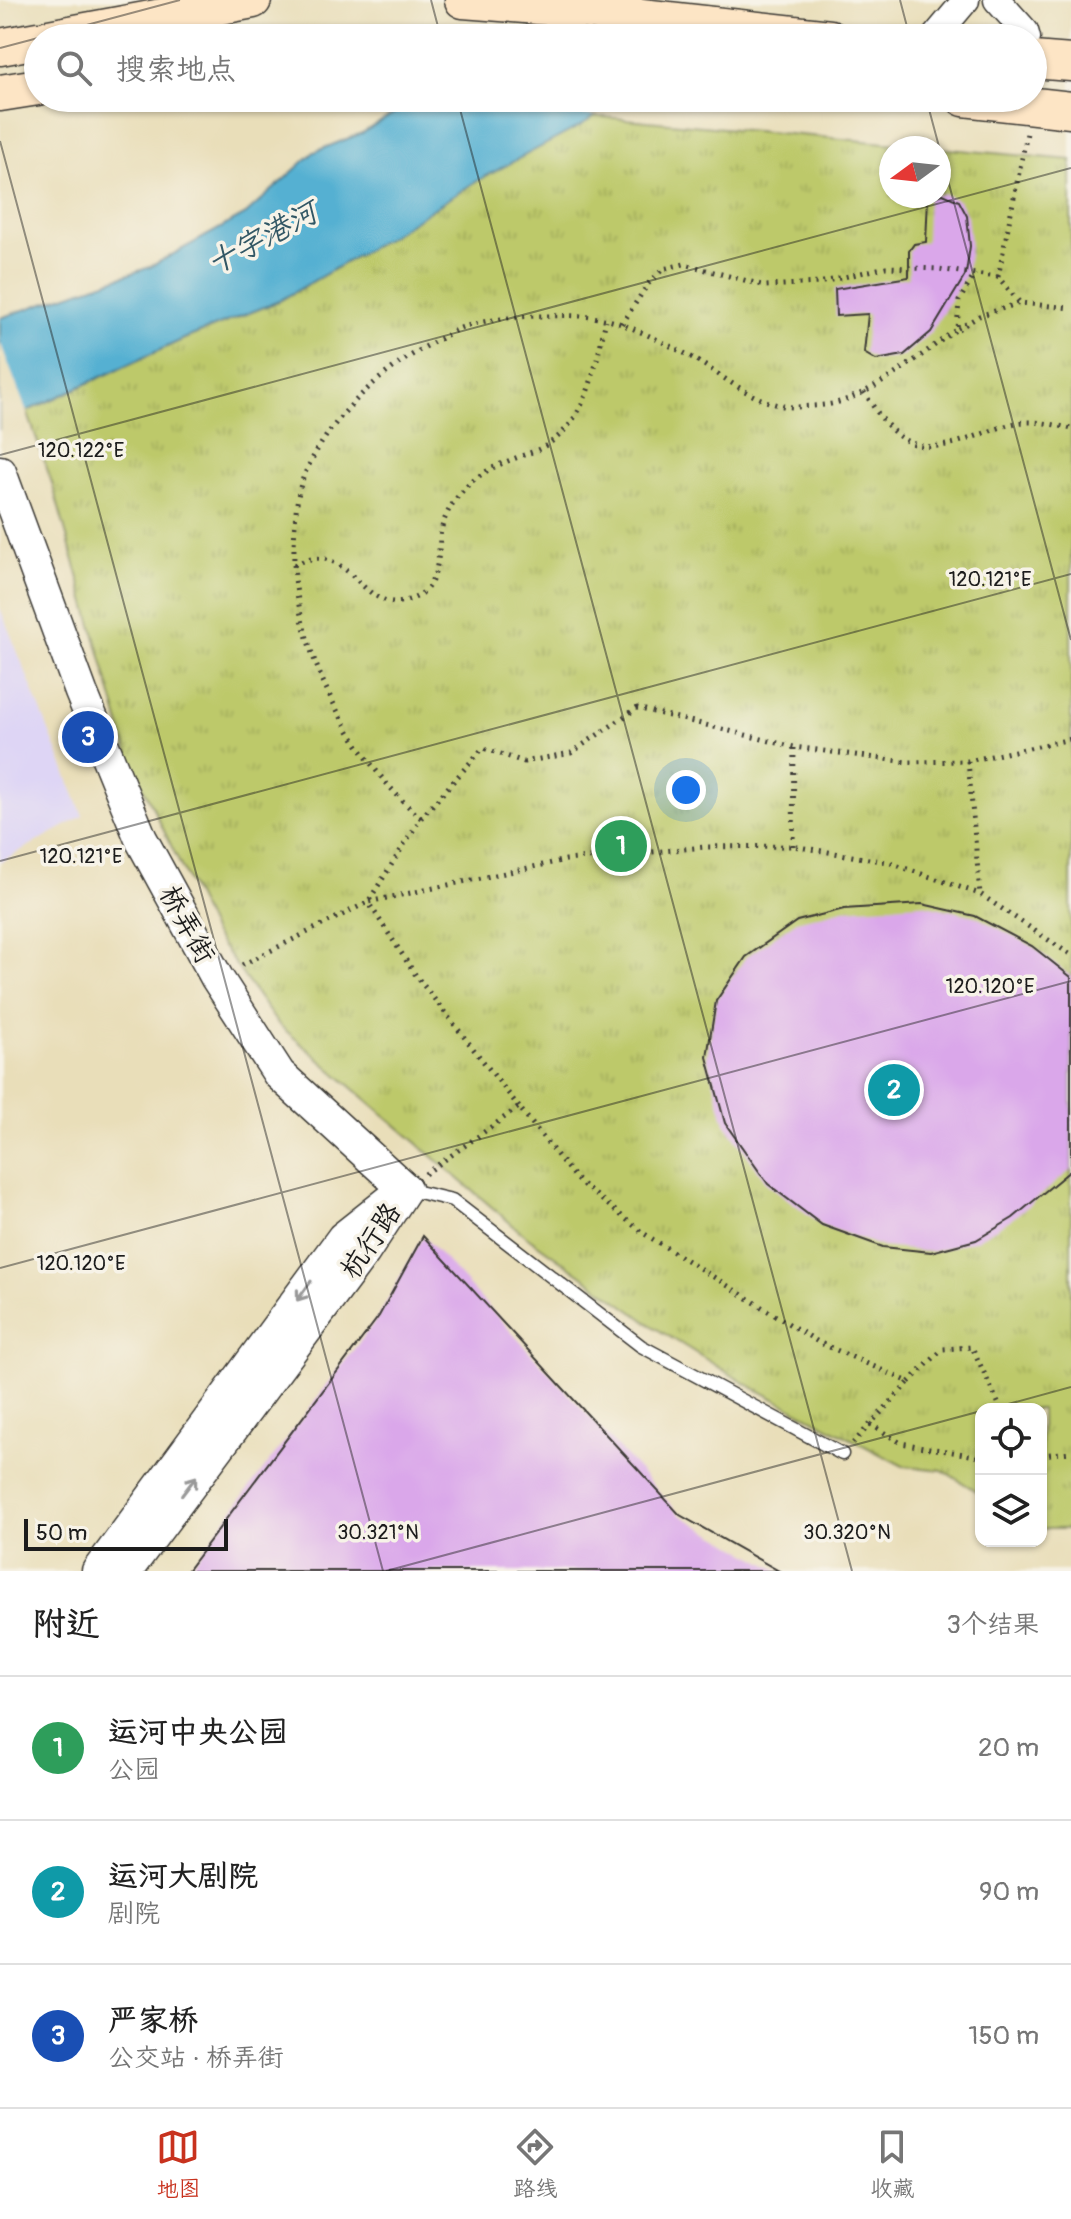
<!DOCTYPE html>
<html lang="zh">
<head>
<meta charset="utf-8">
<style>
  :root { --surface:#fff; --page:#f2f2f2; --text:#222; --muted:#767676; --line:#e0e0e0; --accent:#c8321e }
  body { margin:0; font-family:Pangolin,"LXGW WenKai TC",sans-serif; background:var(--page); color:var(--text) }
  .controls { position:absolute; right:24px; bottom:24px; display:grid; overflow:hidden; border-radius:16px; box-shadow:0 2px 6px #0004 }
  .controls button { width:72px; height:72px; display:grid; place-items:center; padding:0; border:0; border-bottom:2px solid var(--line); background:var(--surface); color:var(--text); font:40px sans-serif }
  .compass { position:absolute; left:879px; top:136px; width:72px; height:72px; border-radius:50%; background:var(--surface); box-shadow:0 2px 6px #0004; rotate:255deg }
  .scale { position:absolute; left:24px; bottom:20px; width:204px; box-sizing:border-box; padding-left:8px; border:4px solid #1c1c1c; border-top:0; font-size:22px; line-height:28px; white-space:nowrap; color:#1c1c1c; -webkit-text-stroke:6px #f7f3e8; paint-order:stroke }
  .you { position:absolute; left:686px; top:790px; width:28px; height:28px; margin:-20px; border:6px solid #fff; border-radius:50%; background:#1a73e8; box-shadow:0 0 0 12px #1a73e833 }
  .badge { display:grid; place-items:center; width:52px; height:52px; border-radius:50%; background:var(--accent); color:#fff; font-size:26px; font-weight:700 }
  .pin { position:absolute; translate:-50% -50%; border:4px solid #fff; box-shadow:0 2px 8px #0006 }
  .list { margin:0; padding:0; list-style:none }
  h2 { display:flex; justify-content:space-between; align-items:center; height:104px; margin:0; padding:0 32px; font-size:34px }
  h2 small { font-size:26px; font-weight:400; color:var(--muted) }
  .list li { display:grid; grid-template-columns:52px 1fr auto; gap:24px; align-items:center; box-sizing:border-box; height:144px; padding:0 32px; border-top:2px solid var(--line) }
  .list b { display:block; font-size:30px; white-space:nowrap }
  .list p { margin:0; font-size:26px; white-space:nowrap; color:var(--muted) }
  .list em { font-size:26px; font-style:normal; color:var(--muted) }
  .icon { flex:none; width:44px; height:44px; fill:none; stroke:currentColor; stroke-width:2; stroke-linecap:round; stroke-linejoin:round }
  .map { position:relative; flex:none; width:1071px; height:1571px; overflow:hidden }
  .search { position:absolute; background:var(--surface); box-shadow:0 2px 6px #0004; left:24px; right:24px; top:24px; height:88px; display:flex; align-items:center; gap:20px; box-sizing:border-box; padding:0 28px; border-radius:44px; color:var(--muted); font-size:30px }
  .sheet { height:536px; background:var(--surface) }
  nav { display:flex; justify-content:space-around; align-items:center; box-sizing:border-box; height:112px; border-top:2px solid var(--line); background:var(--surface); font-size:22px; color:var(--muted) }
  nav a { display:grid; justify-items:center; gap:4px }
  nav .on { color:var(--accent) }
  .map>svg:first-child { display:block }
</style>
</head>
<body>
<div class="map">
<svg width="1071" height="1571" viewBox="0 0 1071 1571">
  <defs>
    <pattern id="grass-tufts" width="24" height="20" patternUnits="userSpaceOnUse" patternTransform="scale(2)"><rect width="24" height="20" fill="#bdc96b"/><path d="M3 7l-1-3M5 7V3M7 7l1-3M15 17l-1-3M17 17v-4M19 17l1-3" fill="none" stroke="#a2ac5c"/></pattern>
  </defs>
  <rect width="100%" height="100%" fill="#f7f3e8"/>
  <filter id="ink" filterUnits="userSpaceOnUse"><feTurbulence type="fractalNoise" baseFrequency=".0125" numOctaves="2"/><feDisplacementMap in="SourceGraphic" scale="16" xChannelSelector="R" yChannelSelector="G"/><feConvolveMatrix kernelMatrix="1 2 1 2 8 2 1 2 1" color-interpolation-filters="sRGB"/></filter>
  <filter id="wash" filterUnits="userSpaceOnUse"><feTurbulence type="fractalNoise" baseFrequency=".006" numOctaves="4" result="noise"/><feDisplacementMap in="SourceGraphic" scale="32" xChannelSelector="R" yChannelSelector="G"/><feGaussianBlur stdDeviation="1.8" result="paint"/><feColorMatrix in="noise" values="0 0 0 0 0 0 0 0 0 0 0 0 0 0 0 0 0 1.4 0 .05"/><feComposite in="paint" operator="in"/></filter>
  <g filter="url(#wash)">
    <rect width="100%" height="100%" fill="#e9deb9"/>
    <path fill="#ded5f5" d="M0,608l83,208 -83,46z"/>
    <path fill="url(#grass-tufts)" stroke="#6c7244" stroke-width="2" d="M593,116l346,32h-48v48h48v-48l132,12v1369h-30v-120h-60v85l-39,-24 -39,-4 -157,-82 -89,-55 -135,-96 -245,-210 -64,-90 -83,-173 -78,-277 -25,-72 157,-72 95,-38 110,-64 86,-55z"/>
    <path fill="#54b0d2" stroke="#386677" stroke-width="2" d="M419,98h201l-38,27 -107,57 -86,55 -110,64 -95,38 -157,72 -27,18v-111l150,-51 96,-53 68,-62 48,-19z"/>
    <g fill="#e9deb9">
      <path d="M621,0h174l-2,4 -66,34h-183l2,-4z"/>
      <path d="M412,98h212l-23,18 -67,-6 -134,-5z"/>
      <path d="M0,342l28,73 -28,18z"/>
    </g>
    <g id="blocks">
      <g fill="#daa7ea">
        <path d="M943,194l16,7 8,15 3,30 -4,28 -35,58 -27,23 -28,5 -12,-7 4,-39 -32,2 -1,-27 74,-12v-26l5,-7 12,-2 2,-44z"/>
        <path d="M922,904l53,12 57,30 39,31v193l-58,48 -37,22 -45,12 -48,-5 -61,-22 -54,-41 -43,-61 -18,-66 9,-56 30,-44 51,-36 47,-12z"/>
        <path d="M423,1236l257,279 99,56h-592l192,-255z"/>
      </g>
    </g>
  </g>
  <g filter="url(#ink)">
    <use href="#blocks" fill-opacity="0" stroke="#3b3934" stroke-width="2"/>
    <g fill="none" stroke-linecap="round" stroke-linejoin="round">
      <defs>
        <path id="service" d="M405,1189l47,11 189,146 201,108"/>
        <g id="minor">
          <path d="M997,0l28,31 2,7"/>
          <path d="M934,38l32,-38"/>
        </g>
        <g id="tertiary">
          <path d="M0,472l81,220 60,147 76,139 62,96 126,115"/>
          <path d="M98,1571l245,-333 62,-49 -41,63 -238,319"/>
        </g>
        <g id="secondary">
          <path d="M463,0l99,8 268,30"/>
          <path d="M49,38l204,-38"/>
          <path d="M0,47l38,-7"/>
          <path d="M1033,60l38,3"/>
          <path d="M0,93l38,-6"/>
          <path d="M964,98l107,12"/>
        </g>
      </defs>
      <use href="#service" stroke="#3b3934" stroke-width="15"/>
      <use href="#minor" stroke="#3b3934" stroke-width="29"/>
      <use href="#tertiary" stroke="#3b3934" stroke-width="35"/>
      <use href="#secondary" stroke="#3b3934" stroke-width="39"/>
      <g stroke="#3b3934" stroke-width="5" stroke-dasharray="2 6" stroke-linecap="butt">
        <path d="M998,277l29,-144"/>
        <path d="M622,324l26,-40 15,-15 21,-5 82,22 53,-3 67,-16 52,2 60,8 22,26 51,5"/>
        <path d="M958,329l21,-13 41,-13"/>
        <path d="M864,392c11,17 25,41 45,50 34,15 74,-12 107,-19 18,-3 38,1 55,6"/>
        <path d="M294,565c56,-29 64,47 111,36 32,-7 33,-37 35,-63 1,-15 10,-33 20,-44 19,-24 45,-32 72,-42 55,-21 62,-81 74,-132"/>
        <path d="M968,761l12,133"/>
        <path d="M421,818c-71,-61 -130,-175 -127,-270 1,-25 1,-54 12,-77 27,-57 75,-101 130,-130 9,-5 18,-11 27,-14 26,-8 56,-11 83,-11 27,-1 52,-1 78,9 20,8 41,18 60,28 34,18 73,55 113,54 13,-1 30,-1 42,-5 43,-13 81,-47 118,-73l2,-28 16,-27"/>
        <path d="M793,846l1,-99"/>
        <path d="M242,965l126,-63 53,-84 62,-70 41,14 47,-9 66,-45 157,39 113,15 61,-1 103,-22"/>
        <path d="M519,1107l-102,-130 -49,-75 198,-42 139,-13 88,-1 94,16 93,32 91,61"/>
        <path d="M425,1174l94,-67 57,72 67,54 175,109 91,40 -56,61"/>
        <path d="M909,1382l34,-33 29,-2 29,62"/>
        <path d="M870,1424l31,19 80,14"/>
        <path d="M1041,1455l30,-3"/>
      </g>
      <use href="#service" stroke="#fff" stroke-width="12"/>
      <use href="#minor" stroke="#fff" stroke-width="26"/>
      <use href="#tertiary" stroke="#fff" stroke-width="32"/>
      <use href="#secondary" stroke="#fde5c5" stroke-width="36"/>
    </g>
    <defs><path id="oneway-shaft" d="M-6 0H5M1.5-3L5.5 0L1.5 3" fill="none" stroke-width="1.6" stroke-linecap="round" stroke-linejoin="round" transform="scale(2)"/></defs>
    <g stroke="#999">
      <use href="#oneway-shaft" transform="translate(304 1291) rotate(126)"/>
      <use href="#oneway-shaft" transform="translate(189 1486) rotate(-53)"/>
    </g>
  </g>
  <path fill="none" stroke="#1c1c1c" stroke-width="2" stroke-opacity="0.45" d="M431,0l10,38M900,0l10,38M38,38l142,-38M0,48l38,-10M457,98l395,1473M926,98l145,542M0,141l383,1430M0,455l1071,-287M0,861l1071,-287M0,1268l1071,-287M990,1409l81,-22M386,1571l595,-160"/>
  <g text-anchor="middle" stroke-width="7" stroke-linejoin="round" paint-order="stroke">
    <g font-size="28" fill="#1c1c1c" stroke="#f7f3e8">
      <text transform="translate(188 924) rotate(61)" y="10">桥弄街</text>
      <text transform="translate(370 1240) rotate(-56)" y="10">杭行路</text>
    </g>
    <g font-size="30" font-style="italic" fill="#325765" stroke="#f7f3e8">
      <text transform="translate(262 238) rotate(-28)" y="10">十字港河</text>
    </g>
  </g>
  <g font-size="20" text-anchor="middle" fill="#1c1c1c" stroke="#f7f3e8" stroke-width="7" stroke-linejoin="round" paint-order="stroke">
    <text x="81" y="457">120.122°E</text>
    <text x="990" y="586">120.121°E</text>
    <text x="81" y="863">120.121°E</text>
    <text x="990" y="993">120.120°E</text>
    <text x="81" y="1270">120.120°E</text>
    <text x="378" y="1539">30.321°N</text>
    <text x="847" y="1539">30.320°N</text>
  </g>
</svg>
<div class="controls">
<button><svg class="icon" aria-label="locate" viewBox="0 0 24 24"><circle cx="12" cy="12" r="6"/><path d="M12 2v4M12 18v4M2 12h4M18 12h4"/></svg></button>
<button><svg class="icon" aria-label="layers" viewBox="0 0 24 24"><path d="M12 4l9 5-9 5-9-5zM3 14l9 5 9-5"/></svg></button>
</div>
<svg class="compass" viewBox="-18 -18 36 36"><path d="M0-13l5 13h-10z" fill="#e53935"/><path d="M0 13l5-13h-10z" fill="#767676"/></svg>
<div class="scale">50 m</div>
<div class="you"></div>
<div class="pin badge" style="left:621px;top:846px;background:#2e9e5b">1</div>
<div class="pin badge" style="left:894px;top:1090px;background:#0f9aa8">2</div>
<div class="pin badge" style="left:88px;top:737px;background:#1a4fb4">3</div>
<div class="search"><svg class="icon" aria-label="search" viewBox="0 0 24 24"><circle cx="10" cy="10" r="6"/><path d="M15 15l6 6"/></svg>搜索地点</div>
</div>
<section class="sheet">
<h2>附近<small>3个结果</small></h2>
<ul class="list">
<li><span class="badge" style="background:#2e9e5b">1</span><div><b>运河中央公园</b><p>公园</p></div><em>20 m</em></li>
<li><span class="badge" style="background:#0f9aa8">2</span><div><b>运河大剧院</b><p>剧院</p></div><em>90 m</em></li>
<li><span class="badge" style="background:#1a4fb4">3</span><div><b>严家桥</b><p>公交站 · 桥弄街</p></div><em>150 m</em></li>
</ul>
</section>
<nav>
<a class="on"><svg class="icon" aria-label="map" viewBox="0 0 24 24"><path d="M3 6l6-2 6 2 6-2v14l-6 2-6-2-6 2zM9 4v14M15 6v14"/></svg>地图</a>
<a><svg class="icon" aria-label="directions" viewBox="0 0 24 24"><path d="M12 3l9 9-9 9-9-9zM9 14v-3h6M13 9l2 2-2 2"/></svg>路线</a>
<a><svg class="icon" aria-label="saved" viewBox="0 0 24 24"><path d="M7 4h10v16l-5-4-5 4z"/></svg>收藏</a>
</nav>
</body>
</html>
